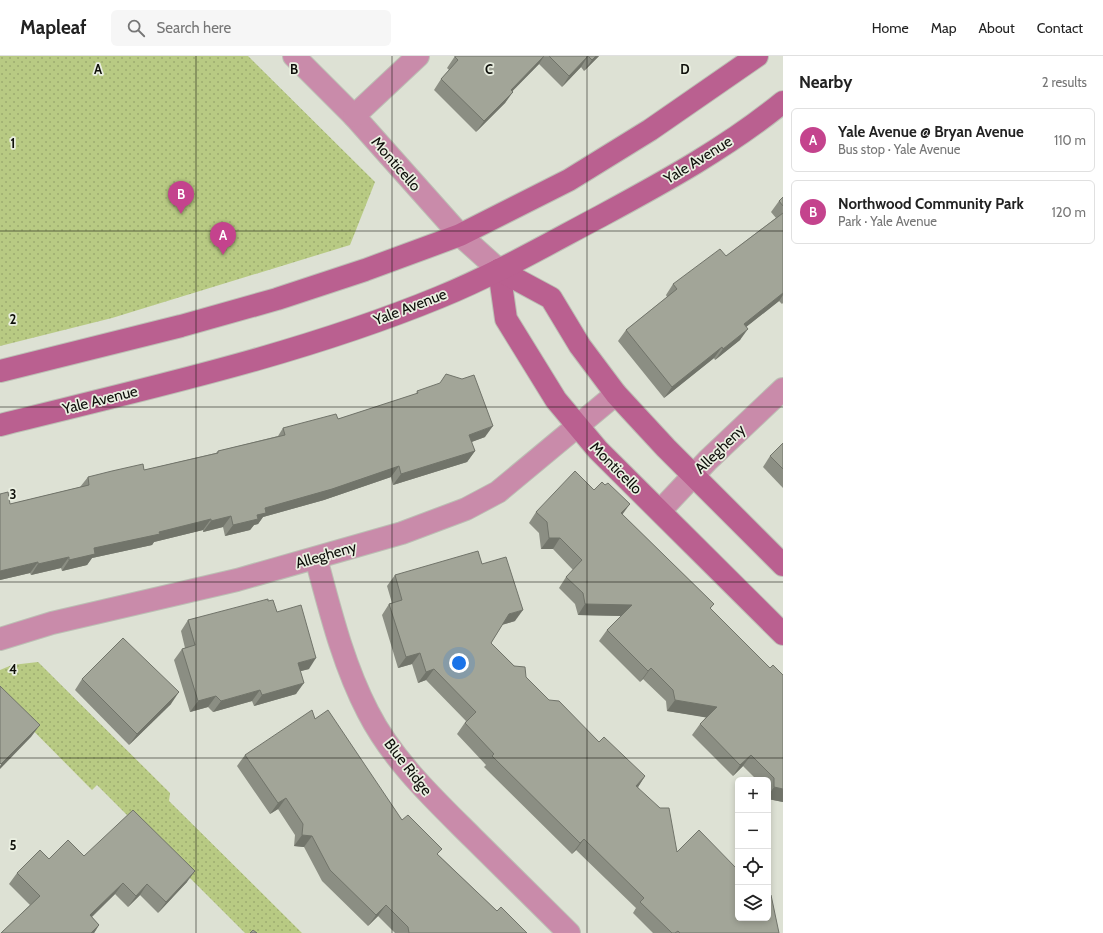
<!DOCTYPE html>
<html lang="en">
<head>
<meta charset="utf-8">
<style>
  :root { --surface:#fff; --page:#f6f6f6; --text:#222; --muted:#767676; --line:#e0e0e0; --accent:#c4438d }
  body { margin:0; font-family:Cabin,sans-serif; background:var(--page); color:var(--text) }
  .controls { position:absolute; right:12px; bottom:12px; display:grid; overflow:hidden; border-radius:6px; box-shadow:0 2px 6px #0003 }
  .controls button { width:36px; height:36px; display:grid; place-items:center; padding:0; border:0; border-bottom:1px solid var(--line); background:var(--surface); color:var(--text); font:20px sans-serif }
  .you { position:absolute; left:459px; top:607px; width:14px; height:14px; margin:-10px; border:3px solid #fff; border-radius:50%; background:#1a73e8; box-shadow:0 0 0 6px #1a73e833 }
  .badge { display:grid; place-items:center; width:26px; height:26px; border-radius:50%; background:var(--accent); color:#fff; font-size:13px; font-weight:700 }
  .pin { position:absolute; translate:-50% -33px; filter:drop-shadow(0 1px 2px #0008) }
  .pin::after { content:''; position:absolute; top:21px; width:14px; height:12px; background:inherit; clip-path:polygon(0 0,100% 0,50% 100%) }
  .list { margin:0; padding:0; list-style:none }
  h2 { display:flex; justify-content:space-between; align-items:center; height:52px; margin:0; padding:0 16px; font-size:17px }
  h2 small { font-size:13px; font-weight:400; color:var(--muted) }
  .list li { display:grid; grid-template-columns:26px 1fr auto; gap:12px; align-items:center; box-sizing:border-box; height:64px; margin:0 8px 8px; padding:0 8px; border:1px solid var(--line); border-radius:6px }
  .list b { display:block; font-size:15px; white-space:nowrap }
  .list p { margin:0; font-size:13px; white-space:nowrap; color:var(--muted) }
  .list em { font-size:13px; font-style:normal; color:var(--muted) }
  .icon { flex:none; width:22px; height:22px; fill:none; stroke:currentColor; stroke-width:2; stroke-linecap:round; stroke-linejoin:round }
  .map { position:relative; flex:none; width:783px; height:877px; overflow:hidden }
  header { display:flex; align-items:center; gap:24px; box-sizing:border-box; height:56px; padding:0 20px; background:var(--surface); border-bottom:1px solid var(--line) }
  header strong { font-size:19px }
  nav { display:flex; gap:22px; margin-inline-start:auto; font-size:14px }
  .search { width:280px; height:36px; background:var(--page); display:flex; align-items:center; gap:10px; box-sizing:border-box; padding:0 14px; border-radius:6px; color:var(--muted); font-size:15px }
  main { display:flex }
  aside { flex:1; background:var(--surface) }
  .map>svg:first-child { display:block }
</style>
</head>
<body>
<header>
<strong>Mapleaf</strong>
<div class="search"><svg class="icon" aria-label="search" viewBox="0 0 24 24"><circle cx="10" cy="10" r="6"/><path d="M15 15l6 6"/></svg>Search here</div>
<nav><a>Home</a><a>Map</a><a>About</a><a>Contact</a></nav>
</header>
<main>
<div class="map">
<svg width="783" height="877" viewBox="0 0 783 877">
  <defs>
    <pattern id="park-dots" width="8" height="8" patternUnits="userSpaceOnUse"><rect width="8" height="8" fill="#b8ca83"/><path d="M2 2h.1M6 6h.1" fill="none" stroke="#9dac70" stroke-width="1.8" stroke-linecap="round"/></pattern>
  </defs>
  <rect width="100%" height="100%" fill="#dde1d4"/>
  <g fill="url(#park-dots)">
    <path d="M0,0h248l127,126 -25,63 -238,73 -112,28z"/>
    <path d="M38,606l132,131 -1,8 133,132h-57l-148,-148 -5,5 -92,-93v-27l12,-5z"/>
  </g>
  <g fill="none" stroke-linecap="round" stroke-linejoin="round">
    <defs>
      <g id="street">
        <path d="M294,0l60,60 106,119 39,35"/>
        <path d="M354,60l64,-60"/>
        <path d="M660,455l48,-51 75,-71"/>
        <path d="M316,502c14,52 27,106 52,154 25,49 66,87 104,125 32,32 65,64 97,96"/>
        <path d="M0,583l52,-16 185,-43 165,-47 64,-24 32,-17 118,-98"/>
      </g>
      <g id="secondary">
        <path d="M499,214l7,49 50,81 42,50 185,184"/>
        <path d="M499,214l52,28 29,48 36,48 50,54 117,117"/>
        <path d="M0,315l181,-45 96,-27 88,-29 95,-35 109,-55 81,-50 107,-74"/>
        <path d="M0,369c148,-37 299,-70 440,-128 56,-23 108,-53 161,-81 63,-34 127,-69 182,-114"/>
      </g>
    </defs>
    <use href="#street" stroke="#bcbfb4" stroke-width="24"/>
    <use href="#secondary" stroke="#bcbfb4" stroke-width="24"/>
    <use href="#street" stroke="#c98baa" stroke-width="22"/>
    <use href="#secondary" stroke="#ba6090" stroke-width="22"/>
  </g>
  <g fill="#8b8e83">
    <path d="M455,0h144l-15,15 -3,-4 -19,20 -23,-23 -27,27 -7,12 -29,29 -42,-42 7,-11 8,-9 -2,-2z"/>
    <path d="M783,141v106l-1,1 -3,-3 -33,26 -6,13 -25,20 -1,-2 -50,40 -46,-57 8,-11 41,-33 -1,-2 7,-11 53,-28 50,-38 -5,-6 8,-11z"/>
    <path d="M417,335l68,46 -14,5 4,9 -8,11 -74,23 -2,-8 -67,23 -61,17 -5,7 -4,1 -4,5 -25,6 -2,-9 -20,5v-2l-49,12 -2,3 -60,13 -5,7 -25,6 -1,-3 -30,7 -1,-2 -30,7 10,-76 70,-17 8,-10 56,-7 72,-17 2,-2 60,-15 5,-8 55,-9 78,-25z"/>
    <path d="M783,387v45l-20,-21 7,-11z"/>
    <path d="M594,434l28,24 92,90 -4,5 60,59 13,134 -15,-3v-19h-11l-14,-14 -10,10 -41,-41 8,-11 6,-7 -39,-6 -1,-10 -23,-22 -3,3 -41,-41 8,-11 14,-14 -43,-1 -3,-11 -16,-16 7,-11 7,-7 -20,-21h-12l-2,-16 -10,-10 7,-11z"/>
    <path d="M482,508l33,57 -13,4 -11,18 35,34 23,23 50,42 46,34 -7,11 39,65 102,81h-126l-20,-20 3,-5 -60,-58 -4,4 -88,-87 2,-2 -29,-31 9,-13 -40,-41 -8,3 -6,-19 -14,4 -16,-53 7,-11 3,-1 -5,-17 8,-11z"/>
    <path d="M268,545l9,11 32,57 -9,2 -4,23 -42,12 -2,-5 -39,11 -5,-5 -18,5 -16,-52 8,-11 3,-1 -4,-17 7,-11z"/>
    <path d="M82,623l89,25 -42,41 -54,-55z"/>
    <path d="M315,663l87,101 95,91 30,22h-132l-17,-17 -10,10 -46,-45 -18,-34 -10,-1 1,-11 -17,-26 -8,5 -33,-48 8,-11z"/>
    <path d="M84,800l103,26 -29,31 -18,-18 -12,12 -13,-13 -23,23 7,8 -5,8h-93l29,-28 -21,-21 8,-11 32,-14z"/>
  </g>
  <g fill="#71746a">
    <path d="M544,0l-5,8 -36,37 8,-11z"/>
    <path d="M588,0l-7,11 -19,20 7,-11z"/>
    <path d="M596,0h3l-15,15 8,-11z"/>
    <path d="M513,36l-8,11 -29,29 8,-11z"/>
    <path d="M783,237v2l-4,6 -43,34 8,-11z"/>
    <path d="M748,273l-8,11 -25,20 8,-11z"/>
    <path d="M722,291l-8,11 -50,40 8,-11z"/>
    <path d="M493,370l-8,11 -24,9 8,-11z"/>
    <path d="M475,395l-8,11 -74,23 8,-11z"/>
    <path d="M399,410l-8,11 -67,23 -61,17 -5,7 -4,1 -4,5 -25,6 8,-11 24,-10 8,-7z"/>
    <path d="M630,448l-8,11 -1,-2z"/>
    <path d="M231,460l-8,11 -20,5 8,-11z"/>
    <path d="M211,463l-8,11 -49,12 -2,3 -60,13 -5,7 -25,6 7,-11 25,-12z"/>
    <path d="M549,482h11l-7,11h-12z"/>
    <path d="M69,501l-8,11 -30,7 7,-11z"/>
    <path d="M38,506l-8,11 -30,7v-9z"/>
    <path d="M585,548l47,1 -8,11 -46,-1z"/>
    <path d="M523,554l-8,11 -14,4 8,-11z"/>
    <path d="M420,597l-8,11 -14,4 8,-11z"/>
    <path d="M316,602l-7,11 -19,5 8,-11z"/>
    <path d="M651,612l-8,11 -3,3 8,-11z"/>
    <path d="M434,613l-8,11 -8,3 8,-11z"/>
    <path d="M304,627l-8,11 -42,12 8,-11z"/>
    <path d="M260,634l-8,11 -39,11 8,-11z"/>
    <path d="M179,636l-8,12 -42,41 8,-11z"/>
    <path d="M216,640l-8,11 -18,5 8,-11z"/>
    <path d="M675,644l42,7 -8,11 -42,-7z"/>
    <path d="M40,669l-9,12 -31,32v-3l1,-2z"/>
    <path d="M751,699l-8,11 -10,10 7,-11z"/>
    <path d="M645,720l-7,11 -2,-1z"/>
    <path d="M774,731l9,2v13l-15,-3v-3z"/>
    <path d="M286,742l-8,11 -8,5 8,-11z"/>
    <path d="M302,779l10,1 -8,11 -10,-1z"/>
    <path d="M584,783l-8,11 -4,4 8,-11z"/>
    <path d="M195,815l-8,11 -29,31 8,-11z"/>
    <path d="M123,827l-8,11 -33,32 8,-11z"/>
    <path d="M147,828l-7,11 -12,12 8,-11z"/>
    <path d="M386,849l-8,11 -10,10 8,-11z"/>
    <path d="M99,869l-5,8h-3z"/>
  </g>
  <g fill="#a2a598" stroke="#71746a">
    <path d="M455,0h89l-33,34 2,2 -29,29 -43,-42 17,-19 -3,-3z"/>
    <path d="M549,0h47l-4,4 -4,-4 -19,20z"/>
    <path d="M783,141v9l-4,-5z"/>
    <path d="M783,157v80l-39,31 4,5 -25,20 -1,-2 -50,40 -46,-57 51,-41 -4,-5 47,-35 6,7z"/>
    <path d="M446,318l16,5 12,-4 19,51 -24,9 6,16 -74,23 -2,-8 -67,23 -67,19 1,5 -9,2 1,4 -25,6 -2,-9 -20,5v-2l-52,13 1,2 -66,14 1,6 -26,6v-3l-31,7v-2l-38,9v-77l8,-2 2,12 79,-19 -1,-8 24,-6 31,-7 1,6 74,-17v-2l67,-16 -2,-7 53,-14 2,5 80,-26 -1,-2 23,-8z"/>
    <path d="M783,387v26l-13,-13z"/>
    <path d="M575,415l19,19 8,-8 3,3 3,-2 22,21 -9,9 93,91 -4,4 60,60 3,-3 10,10v114l-9,-2v-9l-23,-23 -11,10 -40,-41 17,-17 -42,-7 -2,-10 -22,-22 -3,3 -41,-41 25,-25 -47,-1 -2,-11 -17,-16 16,-17 -22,-22h-11l-2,-16 -11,-10z"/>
    <path d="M478,495l4,13 24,-7 17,53 -14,4 -18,29 23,23 11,1 1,10 23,23 10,1 40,41 5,-5 41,39 -9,10 24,22h9l8,44 22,-22 39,40v48h30v-23h3l8,38h-99l-2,-2 -3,2h-3l-32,-31 4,-4 -60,-59 -4,4 -88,-87 2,-2 -29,-31 11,-11 -42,-43 -8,3 -6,-19 -14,4 -17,-53 13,-4 -7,-25z"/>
    <path d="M268,543v2l5,-1 4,12 24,-7 15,53 -18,5 6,20 -42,12 -2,-5 -39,11 -5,-5 -18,5 -16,-52 13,-4 -7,-25z"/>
    <path d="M123,582l56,54 -42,42 -55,-55z"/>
    <path d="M0,630l40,39 -39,39 -1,-1z"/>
    <path d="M312,654l3,9 13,-9 74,110 6,-5 34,34 -5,5 60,57 4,-4 26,26h-118l-1,-6 -22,-22 -10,10 -46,-45 -18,-34 -10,-1 1,-11 -17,-26 -8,5 -33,-48z"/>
    <path d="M133,754l62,61 -29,31 -19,-18 -11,12 -13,-13 -33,32 9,10 -8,8h-90l39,-37 -23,-23 23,-23 9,9 19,-19 16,16z"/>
    <path d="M253,874l4,3h-7z"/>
  </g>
  <path fill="none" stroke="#0e0f0a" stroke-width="1" stroke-opacity="0.55" d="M196,0v877M392,0v877M587,0v877M0,175h783M0,351h783M0,526h783M0,702h783"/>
  <g text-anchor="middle" stroke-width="3.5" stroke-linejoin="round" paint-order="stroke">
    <g font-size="15" fill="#0e0f0a" stroke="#eaefe1">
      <text transform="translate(698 104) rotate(-32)" y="5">Yale Avenue</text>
      <text transform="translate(396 108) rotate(49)" y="5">Monticello</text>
      <text transform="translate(410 251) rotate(-21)" y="5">Yale Avenue</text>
      <text transform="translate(100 344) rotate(-14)" y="5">Yale Avenue</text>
      <text transform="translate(720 393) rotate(-44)" y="5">Allegheny</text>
      <text transform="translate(616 412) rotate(45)" y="5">Monticello</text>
      <text transform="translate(326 499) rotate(-16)" y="5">Allegheny</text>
      <text transform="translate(408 711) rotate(52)" y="5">Blue Ridge</text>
    </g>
  </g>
  <g font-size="13" text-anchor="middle" font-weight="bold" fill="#0e0f0a" stroke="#eaefe1" stroke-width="3.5" stroke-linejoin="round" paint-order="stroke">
    <text x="98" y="18">A</text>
    <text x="294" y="18">B</text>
    <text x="489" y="18">C</text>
    <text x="685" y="18">D</text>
    <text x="13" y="92">1</text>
    <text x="13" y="268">2</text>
    <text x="13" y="443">3</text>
    <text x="13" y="618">4</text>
    <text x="13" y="794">5</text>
  </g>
</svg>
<div class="controls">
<button>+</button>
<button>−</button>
<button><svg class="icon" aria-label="locate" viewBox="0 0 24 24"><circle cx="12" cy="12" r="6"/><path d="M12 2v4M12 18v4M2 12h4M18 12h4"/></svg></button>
<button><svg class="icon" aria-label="layers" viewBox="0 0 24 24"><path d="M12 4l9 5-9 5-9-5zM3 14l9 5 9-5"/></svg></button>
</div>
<div class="you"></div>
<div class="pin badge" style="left:223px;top:199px">A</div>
<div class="pin badge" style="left:181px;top:158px">B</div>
</div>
<aside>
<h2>Nearby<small>2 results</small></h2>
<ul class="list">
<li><span class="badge">A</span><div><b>Yale Avenue @ Bryan Avenue</b><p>Bus stop · Yale Avenue</p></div><em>110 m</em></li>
<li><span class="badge">B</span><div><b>Northwood Community Park</b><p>Park · Yale Avenue</p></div><em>120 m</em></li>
</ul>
</aside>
</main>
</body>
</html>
